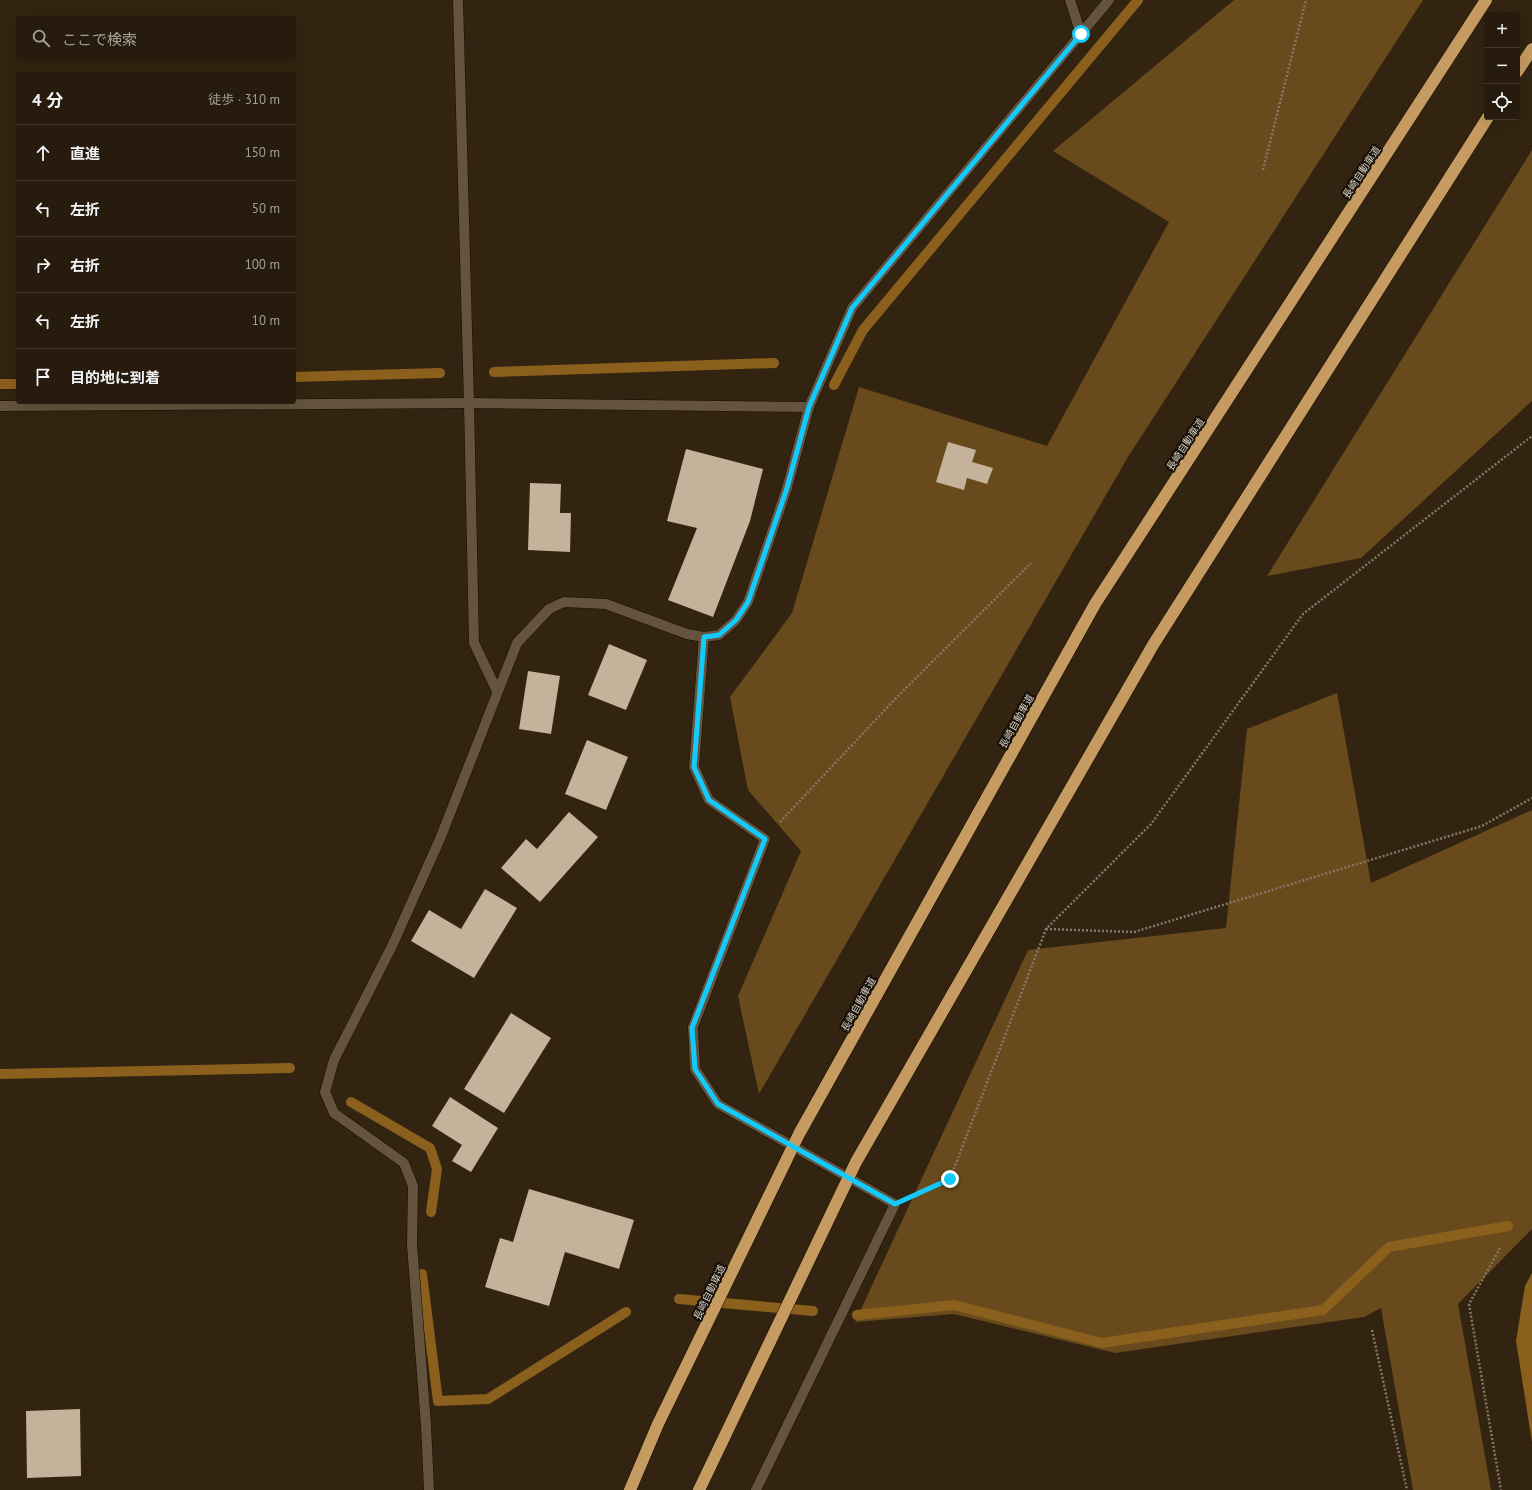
<!DOCTYPE html>
<html lang="ja">
<head>
<meta charset="utf-8">
<style>
  :root { --surface:#261b0c; --page:#32281a; --text:#f1f3f6; --muted:#a4a19d; --line:#42392d }
  body { margin:0; font-family:"PT Sans","Noto Sans JP",sans-serif; background:var(--page); color:var(--text) }
  .controls { position:absolute; right:12px; top:12px; display:grid; overflow:hidden; border-radius:4px; box-shadow:0 4px 16px #0002 }
  .controls button { width:36px; height:36px; display:grid; place-items:center; padding:0; border:0; border-bottom:1px solid var(--line); background:var(--surface); color:var(--text); font:20px sans-serif }
  .stop { position:absolute; width:12px; height:12px; margin:-9px; border:3px solid #14cafb; border-radius:50%; background:#fff }
  .stop.end { background:#14cafb; border-color:#fff; box-shadow:0 1px 4px #0008 }
  .list { margin:0; padding:0; list-style:none }
  h2 { display:flex; justify-content:space-between; align-items:center; height:52px; margin:0; padding:0 16px; font-size:17px }
  h2 small { font-size:13px; font-weight:400; color:var(--muted) }
  .list li { display:grid; grid-template-columns:26px 1fr auto; gap:12px; align-items:center; box-sizing:border-box; height:56px; padding:0 16px; border-top:1px solid var(--line) }
  .list b { display:block; font-size:15px; white-space:nowrap }
  .list em { font-size:13px; font-style:normal; color:var(--muted) }
  .icon { flex:none; width:22px; height:22px; fill:none; stroke:currentColor; stroke-width:2; stroke-linecap:round; stroke-linejoin:round }
  .map { position:relative; flex:none; width:1532px; height:1490px; overflow:hidden }
  .search { position:absolute; background:var(--surface); box-shadow:0 4px 16px #0002; left:16px; top:16px; width:280px; height:44px; display:flex; align-items:center; gap:10px; box-sizing:border-box; padding:0 14px; border-radius:4px; color:var(--muted); font-size:15px }
  .panel { position:absolute; background:var(--surface); box-shadow:0 4px 16px #0002; left:16px; top:72px; width:280px; height:332px; border-radius:4px }
  .map>svg:first-child { display:block }
</style>
</head>
<body>
<div class="map">
<svg width="1532" height="1490" viewBox="0 0 1532 1490">
  <rect width="100%" height="100%" fill="#322410"/>
  <g fill="#694a1c">
    <path d="M1234,0h189l-295,457 -369,637 -21,-98 63,-145 -53,-61 -18,-93 62,-84 67,-226 188,59 122,-224 -116,-71z"/>
    <path d="M1532,150v251l-171,157 -94,18z"/>
    <path d="M1337,693l34,190 161,-73v419l-74,75 33,186h-78l-32,-182 -17,9 -249,36 -161,-39 -99,8 173,-372 198,-22 21,-199z"/>
  </g>
  <path fill="#8b601c" d="M1532,1273v169l-16,-101 9,-55z"/>
  <g fill="none" stroke-linecap="round" stroke-linejoin="round">
    <g stroke="#8b601c" stroke-width="10">
      <path d="M494,372l280,-9"/>
      <path d="M294,377l146,-4"/>
      <path d="M0,384h18"/>
      <path d="M834,385l29,-55 275,-330"/>
      <path d="M0,1074l290,-6"/>
      <path d="M351,1102l79,46 7,21 -6,43"/>
      <path d="M422,1274l16,127 50,-2 138,-87"/>
      <path d="M679,1299l134,12"/>
      <path d="M857,1315l97,-10 148,38 221,-33 66,-63 119,-21"/>
    </g>
  </g>
  <g fill="#c4b29a">
    <path d="M948,442l28,8 -4,12 21,6 -6,16 -20,-6 -3,12 -28,-8z"/>
    <path d="M686,449l77,20 -13,52 -37,96 -45,-17 29,-72 -30,-7z"/>
    <path d="M530,483l31,1 -1,29h11l-1,39 -42,-2z"/>
    <path d="M609,644l38,16 -21,50 -38,-15z"/>
    <path d="M528,671l32,5 -9,58 -32,-5z"/>
    <path d="M587,740l41,17 -22,53 -41,-16z"/>
    <path d="M569,812l29,25 -58,65 -39,-34 25,-29 11,10z"/>
    <path d="M485,889l32,19 -43,70 -63,-37 18,-31 32,19z"/>
    <path d="M511,1013l40,25 -47,75 -40,-24z"/>
    <path d="M450,1097l48,31 -27,44 -19,-11 10,-16 -30,-19z"/>
    <path d="M529,1189l105,31 -15,49 -54,-17 -16,54 -64,-19 15,-49 13,4z"/>
    <path d="M80,1409l1,67 -54,2 -1,-67z"/>
  </g>
  <g fill="none" stroke-linecap="round" stroke-linejoin="round">
    <defs>
      <g id="minor">
        <path d="M458,0l11,403 5,240 23,48"/>
        <path d="M1070,0l11,34"/>
        <path d="M0,406l469,-3 340,4"/>
        <path d="M704,637l-10,130 15,33 56,39 -72,188 2,42 23,35 177,100 -139,286"/>
        <path d="M429,1490l-3,-65 -14,-180 1,-59 -9,-23 -70,-50 -9,-21 9,-32 58,-114 48,-107 77,-196 32,-34 15,-7 42,2 81,30 17,3 15,-2 17,-15 12,-18 39,-114 22,-81 43,-99 257,-308"/>
      </g>
      <g id="motorway">
        <path d="M1517,72l15,-23"/>
        <path d="M799,1134l296,-530 391,-604"/>
        <path d="M856,1162l297,-517 335,-528"/>
      </g>
    </defs>
    <use href="#minor" stroke="#1a0d00" stroke-width="11"/>
    <use href="#motorway" stroke="#1a0d00" stroke-width="13"/>
    <g stroke="#837868" stroke-width="2.5" stroke-dasharray="2 2" stroke-linecap="butt">
      <path d="M1263,170l43,-170"/>
      <path d="M780,822l117,-125 134,-134"/>
      <path d="M1046,929l88,3 348,-106 50,-28"/>
      <path d="M916,1195l34,-16 96,-250 105,-105 152,-210 229,-178"/>
      <path d="M1500,1248l-31,56 32,186"/>
      <path d="M1372,1330l35,160"/>
    </g>
    <use href="#minor" stroke="#64543f" stroke-width="10"/>
    <use href="#motorway" stroke="#c69b61" stroke-width="12"/>
    <defs>
      <g id="motorway-bridge">
        <path d="M630,1490l28,-66 141,-290"/>
        <path d="M699,1490l157,-328"/>
      </g>
    </defs>
    <use href="#motorway-bridge" stroke="#1a0d00" stroke-width="13" stroke-linecap="butt"/>
    <use href="#motorway-bridge" stroke="#c69b61" stroke-width="12"/>
  </g>
  <g fill="none" stroke-linecap="round" stroke-linejoin="round">
    <path stroke="#14cafb" stroke-width="5" d="M950,1179l-55,25 -177,-100 -23,-35 -3,-41 73,-189 -56,-39 -15,-33 10,-130 15,-2 17,-15 12,-18 39,-114 22,-81 43,-99 229,-274"/>
  </g>
  <g text-anchor="middle" stroke-width="4" stroke-linejoin="round" paint-order="stroke">
    <g font-size="10" fill="#dbd2c6" stroke="#150f07">
      <text transform="translate(1361 172) rotate(-57)" y="4">長崎自動車道</text>
      <text transform="translate(1185 444) rotate(-57)" y="4">長崎自動車道</text>
      <text transform="translate(1016 721) rotate(-61)" y="4">長崎自動車道</text>
      <text transform="translate(858 1004) rotate(-61)" y="4">長崎自動車道</text>
      <text transform="translate(709 1292) rotate(-64)" y="4">長崎自動車道</text>
    </g>
  </g>
</svg>
<div class="controls">
<button>+</button>
<button>−</button>
<button><svg class="icon" aria-label="locate" viewBox="0 0 24 24"><circle cx="12" cy="12" r="6"/><path d="M12 2v4M12 18v4M2 12h4M18 12h4"/></svg></button>
</div>
<div class="stop" style="left:1081px;top:34px"></div>
<div class="stop end" style="left:950px;top:1179px"></div>
<div class="search"><svg class="icon" aria-label="search" viewBox="0 0 24 24"><circle cx="10" cy="10" r="6"/><path d="M15 15l6 6"/></svg>ここで検索</div>
<section class="panel">
<h2>4 分<small>徒歩 · 310 m</small></h2>
<ul class="list">
<li><svg class="icon" aria-label="ahead" viewBox="0 0 24 24"><path d="M12 20V5M6 11l6-6 6 6"/></svg><div><b>直進</b></div><em>150 m</em></li>
<li><svg class="icon" aria-label="left" viewBox="0 0 24 24"><path d="M17 20v-9H6M10 6l-5 5 5 5"/></svg><div><b>左折</b></div><em>50 m</em></li>
<li><svg class="icon" aria-label="right" viewBox="0 0 24 24"><path d="M7 20v-9h11M14 6l5 5-5 5"/></svg><div><b>右折</b></div><em>100 m</em></li>
<li><svg class="icon" aria-label="left" viewBox="0 0 24 24"><path d="M17 20v-9H6M10 6l-5 5 5 5"/></svg><div><b>左折</b></div><em>10 m</em></li>
<li><svg class="icon" aria-label="arrive" viewBox="0 0 24 24"><path d="M6 21V4h12l-3 4 3 4H6"/></svg><div><b>目的地に到着</b></div></li>
</ul>
</section>
</div>
</body>
</html>
